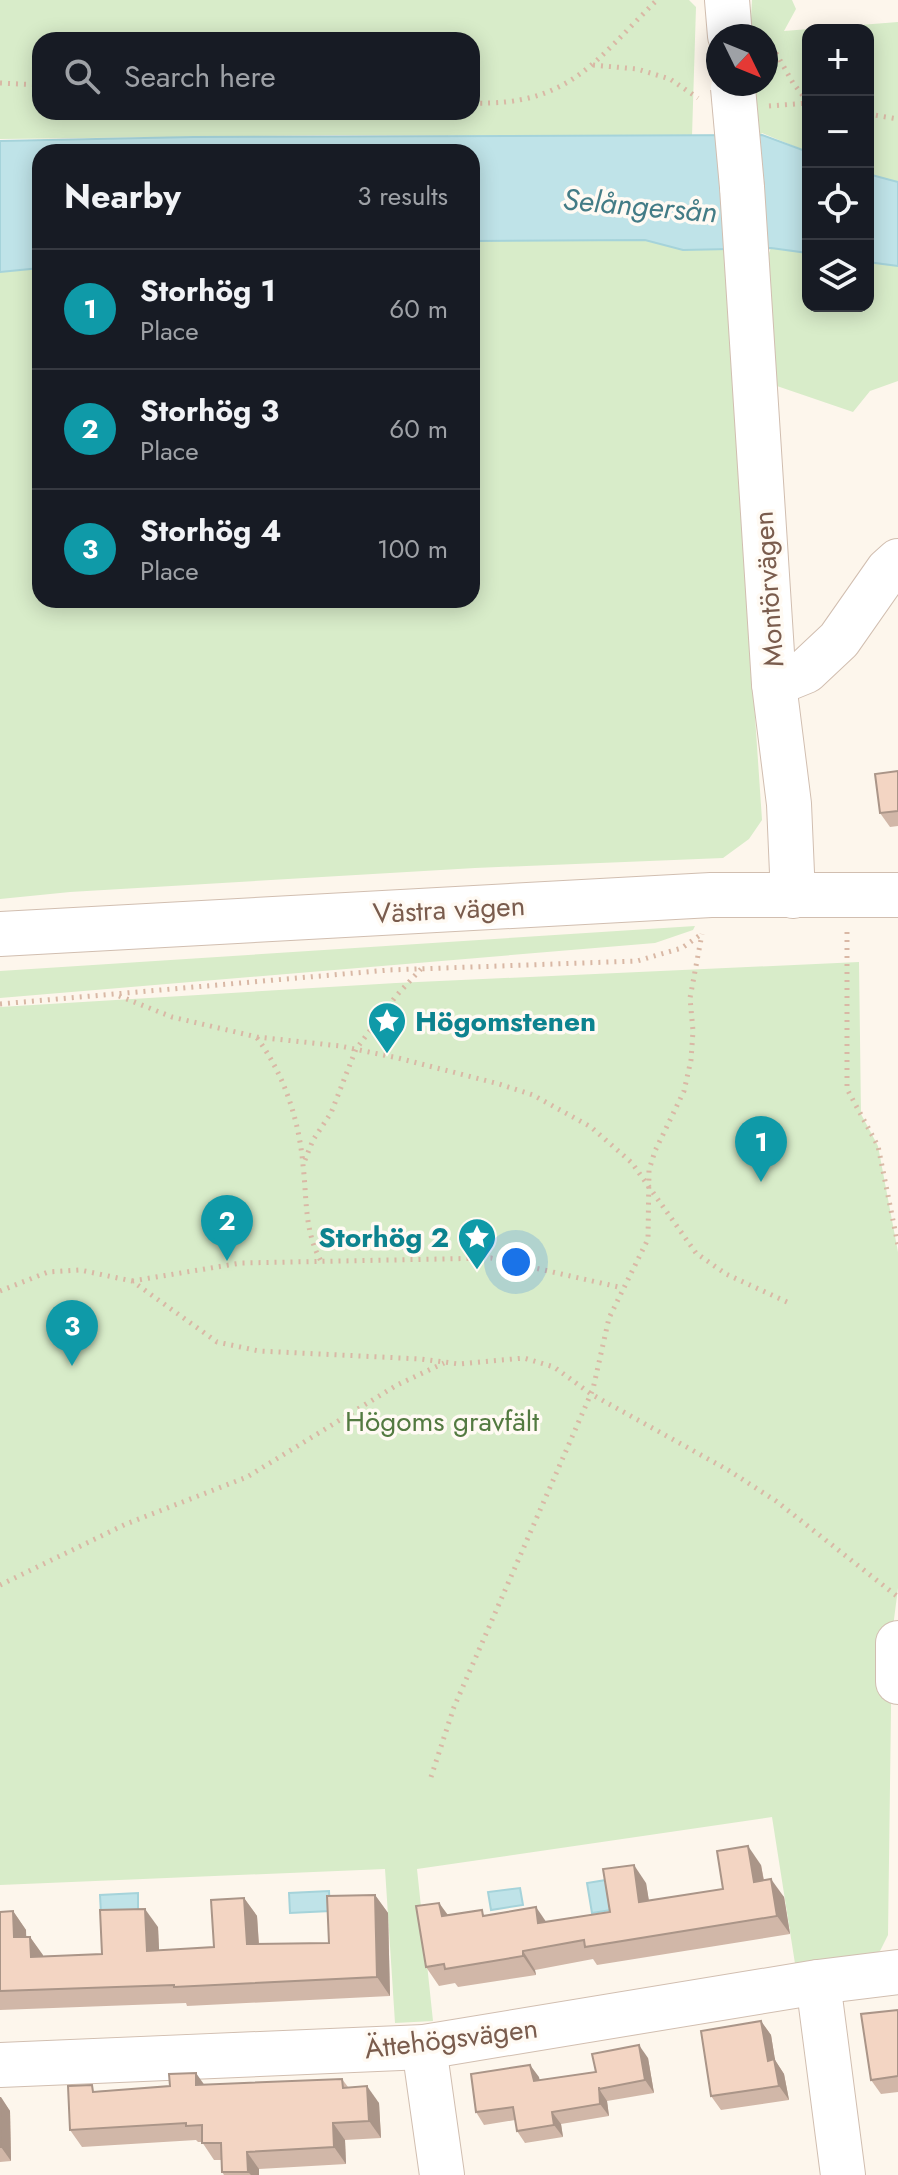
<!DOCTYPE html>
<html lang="en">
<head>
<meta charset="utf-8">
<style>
  :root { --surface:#171b24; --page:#242831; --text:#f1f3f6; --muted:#9ea1a6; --line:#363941; --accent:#db2777 }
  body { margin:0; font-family:Jost,sans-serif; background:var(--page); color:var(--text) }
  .controls { position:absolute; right:24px; top:24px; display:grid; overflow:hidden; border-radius:16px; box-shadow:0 4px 20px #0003 }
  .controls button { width:72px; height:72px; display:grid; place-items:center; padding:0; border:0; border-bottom:2px solid var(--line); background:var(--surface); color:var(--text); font:40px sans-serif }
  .compass { position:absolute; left:706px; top:24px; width:72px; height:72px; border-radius:50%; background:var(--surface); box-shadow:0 4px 20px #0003; rotate:133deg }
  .you { position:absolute; left:516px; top:1262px; width:28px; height:28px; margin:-20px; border:6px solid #fff; border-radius:50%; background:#1a73e8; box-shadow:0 0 0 12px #1a73e833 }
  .badge { display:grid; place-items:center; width:52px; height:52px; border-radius:50%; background:var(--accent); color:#fff; font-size:26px; font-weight:700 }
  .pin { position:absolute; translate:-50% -66px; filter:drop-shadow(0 2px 4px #0008) }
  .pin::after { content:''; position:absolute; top:42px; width:28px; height:24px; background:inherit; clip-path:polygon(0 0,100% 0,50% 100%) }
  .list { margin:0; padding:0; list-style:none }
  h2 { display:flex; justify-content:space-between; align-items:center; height:104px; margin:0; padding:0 32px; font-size:34px }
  h2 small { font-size:26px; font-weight:400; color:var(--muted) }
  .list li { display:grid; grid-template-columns:52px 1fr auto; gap:24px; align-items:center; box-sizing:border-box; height:120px; padding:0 32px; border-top:2px solid var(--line) }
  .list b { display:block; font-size:30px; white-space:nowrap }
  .list p { margin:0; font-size:26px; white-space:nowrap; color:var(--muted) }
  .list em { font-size:26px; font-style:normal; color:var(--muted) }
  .icon { flex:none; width:44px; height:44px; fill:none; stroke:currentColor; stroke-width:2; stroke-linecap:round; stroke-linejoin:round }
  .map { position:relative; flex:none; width:898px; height:2175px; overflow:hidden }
  .search { position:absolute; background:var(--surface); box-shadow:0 4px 20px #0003; left:32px; top:32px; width:448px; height:88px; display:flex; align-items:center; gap:20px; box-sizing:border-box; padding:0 28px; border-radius:24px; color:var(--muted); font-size:30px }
  .panel { position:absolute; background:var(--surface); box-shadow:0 4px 20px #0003; left:32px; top:144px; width:448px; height:464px; border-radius:24px }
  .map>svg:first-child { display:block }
</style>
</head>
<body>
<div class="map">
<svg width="898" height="2175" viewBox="0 0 898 2175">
  <rect width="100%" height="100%" fill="#fdf6ec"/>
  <g fill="#d8ecc9" fill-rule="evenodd">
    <path d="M0,0h689l7,7 -4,129 -355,-1 -337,4zM40,40h432v72h-432z"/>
    <path d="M752,0h40l4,9 -12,22 114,-9v160l-30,-8v-144h-60v122l-46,-19 -3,4 -14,-53h21v-48h-16z"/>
    <path d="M645,240l38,10 45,-1 13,104 -8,38 29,429 -13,19 -26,19 -248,10 -405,24 -70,7v-627l40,-4v332h432v-359z"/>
    <path d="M771,248l37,5v53h60v-44l30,4v115l-28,10 -17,21 -79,-27 -12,-114z"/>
    <path d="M695,926l-2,4 -38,13 -655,55v-27z"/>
    <path d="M859,962l2,152 17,32 20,106v336l-6,47 -4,300 -8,16 -13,8 -71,11 -24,-153 -355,52 16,152 -38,2 -10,-154 -385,16v-878l396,-24z"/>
  </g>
  <g fill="#bfe3e8" stroke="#a5d3da" stroke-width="2">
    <path d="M762,135l46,17v101l-37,-5 -88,2 -38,-10 -173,1v-89h-432v116l-40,4v-131l193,-4z"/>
    <path d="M868,174l30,8v84l-30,-4z"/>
    <path d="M606,1880l5,30 -19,3 -5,-30z"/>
    <path d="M520,1888l3,17 -32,5 -3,-18z"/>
    <path d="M329,1891l1,20 -40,2 -1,-20z"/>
    <path d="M138,1893v20l-37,1 -1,-19z"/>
  </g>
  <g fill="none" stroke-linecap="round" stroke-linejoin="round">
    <defs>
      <g id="minor">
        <path d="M727,0l3,36"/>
        <path d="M742,187l32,497 15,120 4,92"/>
        <path d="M774,684l32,-13 33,-31 49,-70 10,-9"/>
        <path d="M0,934l711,-39h187"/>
        <path d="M898,1643v39"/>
        <path d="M818,1982l25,193"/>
        <path d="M424,2047l18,128"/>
        <path d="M0,2065l424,-18 394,-65 80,-10"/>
      </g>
    </defs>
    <use href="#minor" stroke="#d1beb0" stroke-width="46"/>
    <g stroke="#d9b8a5" stroke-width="5" stroke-dasharray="2 6" stroke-linecap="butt">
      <path d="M768,39l25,44 15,19"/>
      <path d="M593,65l44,4 33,10 28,19"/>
      <path d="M0,83l40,2"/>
      <path d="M472,103c97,3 122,-41 185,-103"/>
      <path d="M769,106l39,-3"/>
      <path d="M868,114l30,5"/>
      <path d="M847,932v157l31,57 20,99"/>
      <path d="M119,996l53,21 85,20 83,9 58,12 101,26 34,11 58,32 41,36 64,90 30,21 61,28"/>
      <path d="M0,1004l389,-34 248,-9 45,-13 21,-15"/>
      <path d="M257,1038c27,36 42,82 46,127 4,33 1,66 18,96"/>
      <path d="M305,1160l8,-20 18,-27 25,-64 40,-53 25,-27"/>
      <path d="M132,1281l109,-18 250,-5 132,30"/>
      <path d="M0,1291l48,-19 32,-2 52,11 85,61 42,9 162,8 38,5 65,-6 30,9 37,27 137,76 48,31 122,96"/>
      <path d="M0,1585l126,-61 121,-47 150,-92 47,-22"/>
      <path d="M431,1777l23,-70 139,-318 16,-71 39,-79 1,-69 6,-19 29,-60 7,-31 2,-29 -3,-33 12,-64"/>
    </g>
    <use href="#minor" stroke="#fff" stroke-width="44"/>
    <defs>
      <path id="minor-bridge" d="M733,88l9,99"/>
    </defs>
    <use href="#minor-bridge" stroke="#d1beb0" stroke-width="46" stroke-linecap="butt"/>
    <use href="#minor-bridge" stroke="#fff" stroke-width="44"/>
  </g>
  <g fill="#d1b7a8">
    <path d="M898,771v55l-8,1 -10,-14z"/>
    <path d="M761,1865l3,15 20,17 6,37 -193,31 -4,-6 -58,11 1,5 -78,12 -3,-4 -16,3 -13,-19 13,-64 9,12h38l60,7 64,-10 36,-29 3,18 74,-12z"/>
    <path d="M375,1895l13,18 2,83 -203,10 -1,-3 -186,7v-98l13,-1 13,19v7h4l13,19 59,-2 56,-27 1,24 55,-4 30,-49 13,18 2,28 70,-1z"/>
    <path d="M898,2010v82l-17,2 -10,-14z"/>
    <path d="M761,2021l10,14 4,25 9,14 5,26 -68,10 -10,-14z"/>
    <path d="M648,2058l6,35 -47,8 2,15 -48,8 2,13 -38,6 -8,-12 -2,-11 -31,5 -8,-13 54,-47 10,15 56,-8z"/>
    <path d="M342,2079l6,8 31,16 2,35 -36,2 1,24 -87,5v6h-35l-2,-3v-12h-8l-12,-18h-4l-2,-2 -114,7 -12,-17 27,-39 107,-6z"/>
    <path d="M0,2097l10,14 1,50 -11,1z"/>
  </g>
  <g fill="#aa9588">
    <path d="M748,1846l13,19 6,35 -13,-18z"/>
    <path d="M634,1865l12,18 6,37 -13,-18z"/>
    <path d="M771,1879l13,18 6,37 -13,-18z"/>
    <path d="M375,1895l13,18 2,83 -13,-19z"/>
    <path d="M244,1898l13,18 3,47 -13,-19z"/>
    <path d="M439,1903l13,18 -10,-5z"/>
    <path d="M536,1907l13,19 -11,-3z"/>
    <path d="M145,1909l13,18 2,43 -13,-19z"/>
    <path d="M13,1911l13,19 1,26 -13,-19z"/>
    <path d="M30,1937l13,18 1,20 -13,-18z"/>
    <path d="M523,1951l12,19 1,5 -13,-19z"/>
    <path d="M761,2021l10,14 4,25 9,14 5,26 -10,-14 -11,-25z"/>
    <path d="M639,2045l9,13 6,35 -9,-13z"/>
    <path d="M530,2065l9,12 3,17 -8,-13z"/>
    <path d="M196,2073l12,17 -12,-5z"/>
    <path d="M367,2086l12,17 2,35 -12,-17z"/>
    <path d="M599,2089l8,12 2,15 -9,-12z"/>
    <path d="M1,2097l9,14 1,50 -10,-14z"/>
    <path d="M552,2112l9,12 2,13 -9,-12z"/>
    <path d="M333,2123l12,17 1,24 -12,-17z"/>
    <path d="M247,2152l12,17v6h-8l-3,-3z"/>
  </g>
  <g fill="#f3d5c3" stroke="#aa9588" stroke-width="2">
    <path d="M898,771v40l-18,2 -5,-39z"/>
    <path d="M748,1846l6,36 17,-3 6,37 -192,31 -1,-7 -61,11v5l-78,13 -1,-5 -18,3 -10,-61 23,-3 3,13 40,-6 1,6 53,-9 2,16 72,-11 -7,-43 31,-4 5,37 84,-13 -6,-38z"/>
    <path d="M375,1895l2,82 -203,10v-2l-174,6v-79l13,-1 1,26h16l1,20 71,-3 -2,-44 45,-1 2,42 67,-4 -3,-47 33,-2 3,46 82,-1 -2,-47z"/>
    <path d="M898,2010v66l-27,4 -10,-66z"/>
    <path d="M761,2021l7,40 6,-2 5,27 -68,10 -10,-65z"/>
    <path d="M639,2045l6,35 -46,9v-2l1,17 -48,8 2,13 -37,6 -4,-24 -37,5 -5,-38 59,-9 4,16 62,-9 -4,-18z"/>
    <path d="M196,2073v12l146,-6 1,9 24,-2 2,35 -36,2 1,24 -87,5 1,20h-26l-1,-29h-19v-18l-16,1v-3l-116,7 -2,-44 24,-1 1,7 77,-6 -1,-12z"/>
    <path d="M0,2097l1,50h-1z"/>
  </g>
  <defs>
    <symbol id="sight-pin" viewBox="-11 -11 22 30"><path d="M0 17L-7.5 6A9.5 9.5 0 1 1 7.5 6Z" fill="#0f9aa8" stroke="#fffaf3"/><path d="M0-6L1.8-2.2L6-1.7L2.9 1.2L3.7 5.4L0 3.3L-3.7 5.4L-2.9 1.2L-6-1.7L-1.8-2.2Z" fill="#fff"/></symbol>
  </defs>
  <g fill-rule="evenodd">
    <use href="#sight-pin" x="365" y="999" width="44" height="60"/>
    <use href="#sight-pin" x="455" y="1215" width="44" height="60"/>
  </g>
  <g text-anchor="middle" stroke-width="7" stroke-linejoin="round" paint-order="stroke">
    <g font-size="28" fill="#7a5c4d" stroke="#fffaf3">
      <text transform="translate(768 589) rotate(-94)" y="10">Montörvägen</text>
      <text transform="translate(449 909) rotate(-3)" y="10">Västra vägen</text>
      <text transform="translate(451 2038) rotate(-7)" y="10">Ättehögsvägen</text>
    </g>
    <g font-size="28" font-weight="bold" fill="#0d838f" stroke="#fffaf3" text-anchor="start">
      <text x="415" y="1031">Högomstenen</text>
      <text x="449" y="1247" text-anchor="end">Storhög 2</text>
    </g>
    <g font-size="28" fill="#537a41" stroke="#fffaf3">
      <text x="442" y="1431">Högoms gravfält</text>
    </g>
    <g font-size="30" font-style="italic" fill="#437c86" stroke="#fffaf3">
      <text transform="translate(640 206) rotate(5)" y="10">Selångersån</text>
    </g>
  </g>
</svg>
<div class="controls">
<button>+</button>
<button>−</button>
<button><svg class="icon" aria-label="locate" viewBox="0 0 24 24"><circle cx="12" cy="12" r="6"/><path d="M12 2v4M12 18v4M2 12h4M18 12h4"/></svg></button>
<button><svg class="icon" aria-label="layers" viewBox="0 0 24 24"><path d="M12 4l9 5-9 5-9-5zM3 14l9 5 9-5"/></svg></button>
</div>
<svg class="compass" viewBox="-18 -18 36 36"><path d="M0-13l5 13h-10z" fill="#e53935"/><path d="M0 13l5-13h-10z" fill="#9ea1a6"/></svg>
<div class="you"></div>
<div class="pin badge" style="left:761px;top:1182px;background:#0f9aa8">1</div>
<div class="pin badge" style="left:227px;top:1261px;background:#0f9aa8">2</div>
<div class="pin badge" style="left:72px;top:1366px;background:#0f9aa8">3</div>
<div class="search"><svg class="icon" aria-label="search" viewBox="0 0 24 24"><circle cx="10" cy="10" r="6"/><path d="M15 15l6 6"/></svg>Search here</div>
<section class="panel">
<h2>Nearby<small>3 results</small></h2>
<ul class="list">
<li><span class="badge" style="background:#0f9aa8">1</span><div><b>Storhög 1</b><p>Place</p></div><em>60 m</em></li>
<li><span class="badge" style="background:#0f9aa8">2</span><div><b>Storhög 3</b><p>Place</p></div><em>60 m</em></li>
<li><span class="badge" style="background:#0f9aa8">3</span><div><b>Storhög 4</b><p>Place</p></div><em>100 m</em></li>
</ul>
</section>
</div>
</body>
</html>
